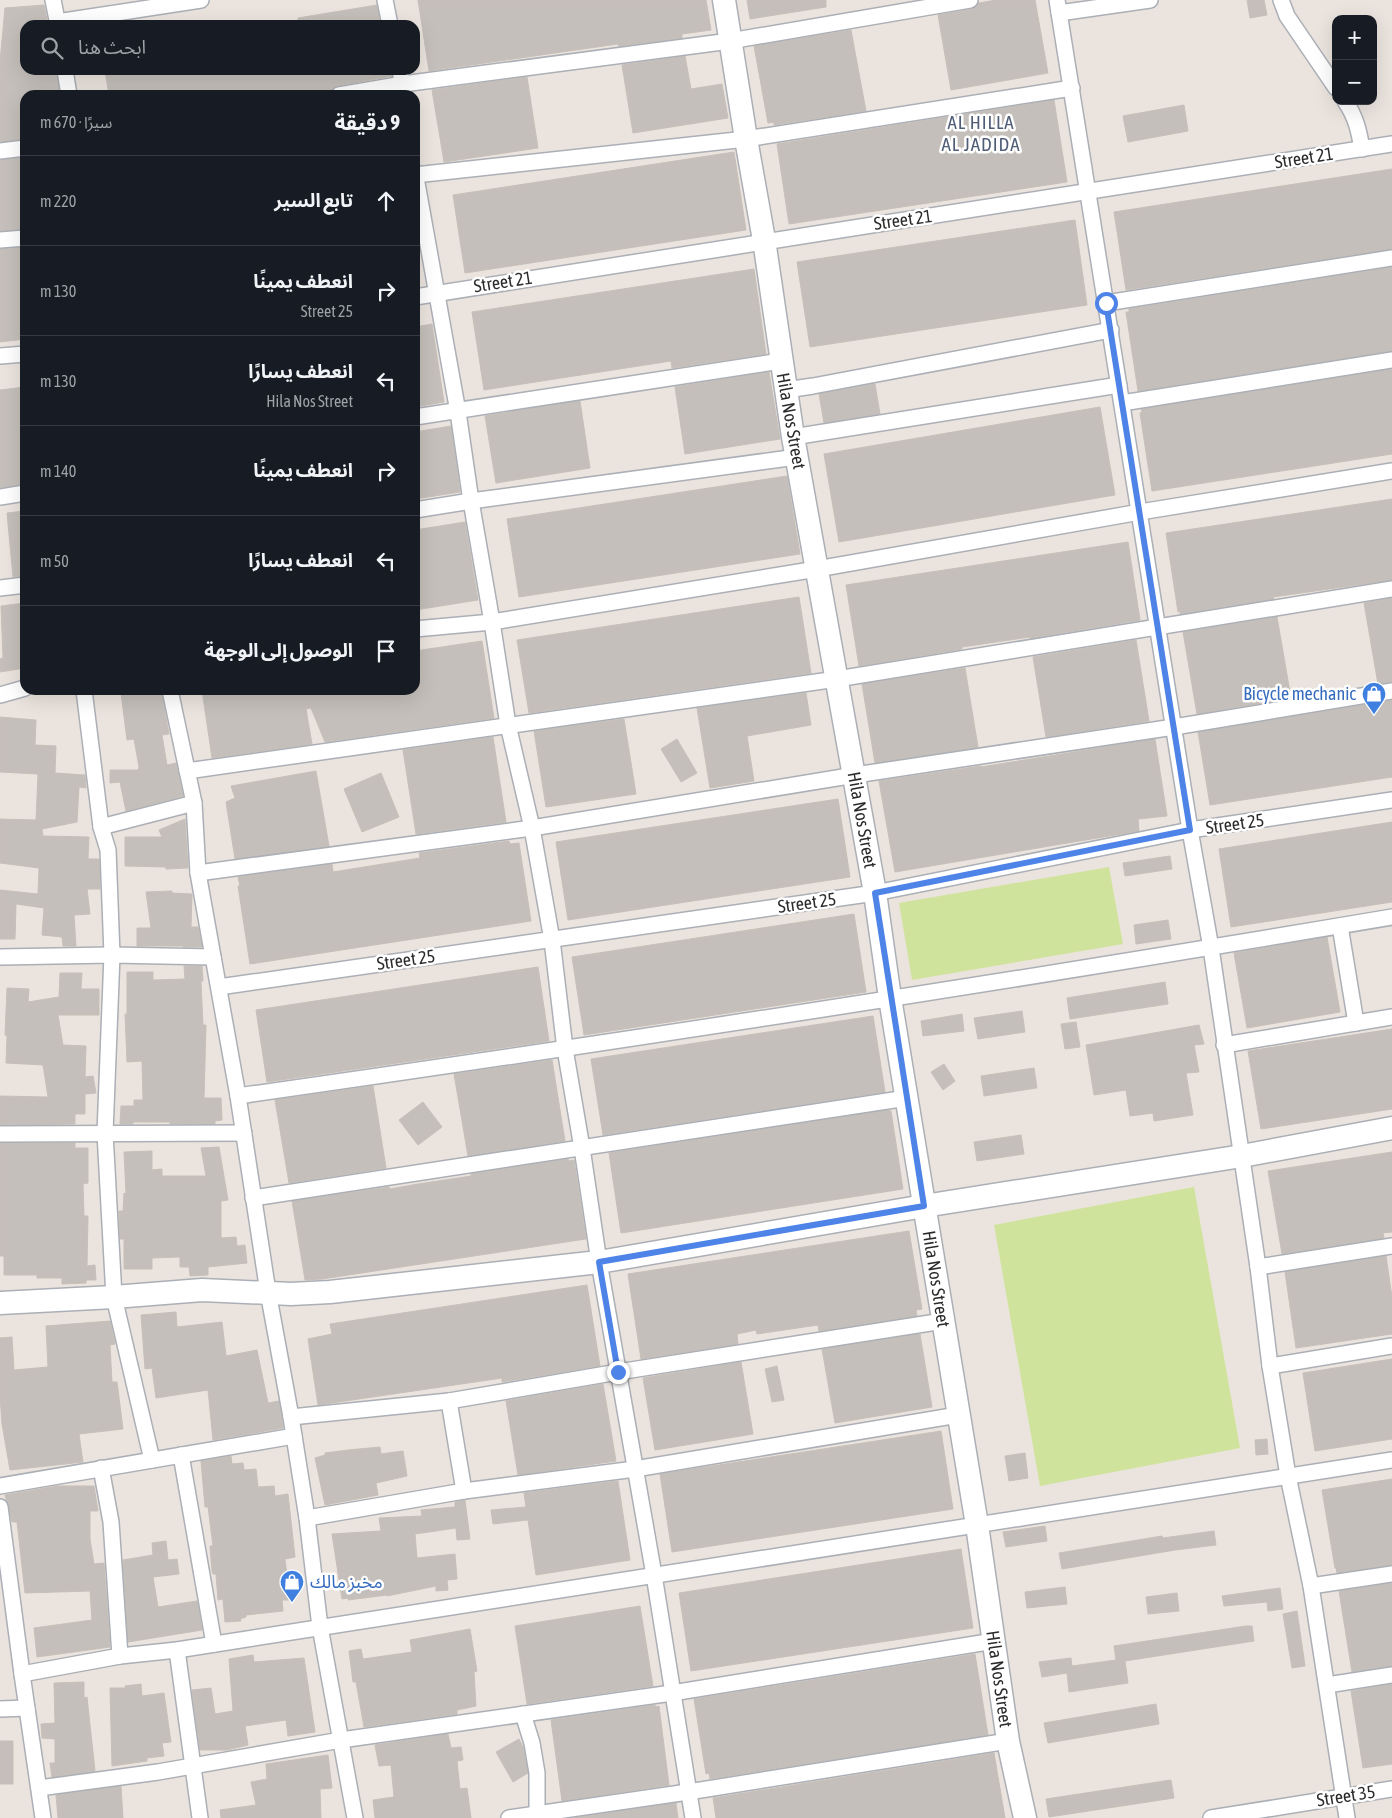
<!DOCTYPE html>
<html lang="ar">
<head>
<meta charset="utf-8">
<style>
  :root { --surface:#171b24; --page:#20242c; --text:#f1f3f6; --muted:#9ea1a6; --line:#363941 }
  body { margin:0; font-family:"Asap Condensed","Noto Sans Arabic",sans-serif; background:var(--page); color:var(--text); direction:rtl }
  .controls { position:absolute; right:15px; top:15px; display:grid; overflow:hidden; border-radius:10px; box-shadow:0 5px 20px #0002 }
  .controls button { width:45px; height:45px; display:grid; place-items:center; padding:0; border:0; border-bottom:1px solid var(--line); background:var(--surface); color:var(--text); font:25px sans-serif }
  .stop { position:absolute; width:15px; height:15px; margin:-11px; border:4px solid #4e83e8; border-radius:50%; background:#fff }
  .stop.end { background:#4e83e8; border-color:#fff; box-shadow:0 1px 5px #0008 }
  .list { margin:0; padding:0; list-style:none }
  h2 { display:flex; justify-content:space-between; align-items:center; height:65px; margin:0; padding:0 20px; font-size:21px }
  h2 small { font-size:16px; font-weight:400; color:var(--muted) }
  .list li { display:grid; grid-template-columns:32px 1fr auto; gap:15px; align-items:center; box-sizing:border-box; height:90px; padding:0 20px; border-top:1px solid var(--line) }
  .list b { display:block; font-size:19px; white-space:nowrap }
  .list p { margin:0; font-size:16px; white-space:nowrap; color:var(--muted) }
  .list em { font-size:16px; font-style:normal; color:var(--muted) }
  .icon { flex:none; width:28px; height:28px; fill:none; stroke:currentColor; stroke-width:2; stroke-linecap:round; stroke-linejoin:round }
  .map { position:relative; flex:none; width:1392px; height:1818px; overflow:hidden; direction:ltr }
  .search { position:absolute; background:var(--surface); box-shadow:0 5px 20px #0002; left:20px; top:20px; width:400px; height:55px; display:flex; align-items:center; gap:12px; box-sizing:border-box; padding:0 18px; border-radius:15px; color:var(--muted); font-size:19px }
  .panel { position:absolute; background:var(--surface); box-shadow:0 5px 20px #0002; left:20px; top:90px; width:400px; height:605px; border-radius:15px; direction:rtl }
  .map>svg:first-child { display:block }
</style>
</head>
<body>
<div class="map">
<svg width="1392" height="1818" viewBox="0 0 1392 1818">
  <rect width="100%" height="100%" fill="#ebe4de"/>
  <g fill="#d0e39d">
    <path d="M1109,867l14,77 -211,36 -13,-77z"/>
    <path d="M1194,1187l46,261 -200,38 -46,-261z"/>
  </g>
  <g fill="#c4bfba" stroke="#c7bfb8">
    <path d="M418,0h288l5,30 -29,4v4l-63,8 -1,-2 -189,27z"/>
    <path d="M747,0h79v7l-76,12z"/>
    <path d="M996,0h39l13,73 -97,17 -13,-75 34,-6 7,-6z"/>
    <path d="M1247,0h17l3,15 -17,3z"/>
    <path d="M44,5l4,20h-23v45h31l4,25h-35v44l-25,3v-81l5,-53z"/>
    <path d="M377,5l3,20h-82v-7z"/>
    <path d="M851,30l15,81 -92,14v-3l-6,1 -14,-77z"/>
    <path d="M685,56l6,33 31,-5 6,34 -95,15 -11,-68z"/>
    <path d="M105,70h286l1,6 -55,10 -4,2 -3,5 -15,2h-206z"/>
    <path d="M527,77l11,71 -94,14 -12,-72z"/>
    <path d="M1054,100l13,82 -278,42 -12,-80z"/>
    <path d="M1184,105l4,26 -60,11 -5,-26z"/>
    <path d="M734,152l12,78 -281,43 -12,-78z"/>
    <path d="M25,157v72l-25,2v-71z"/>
    <path d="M1392,169v80l-266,41 -12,-78z"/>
    <path d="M1075,220l12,85 -277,42 -13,-85z"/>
    <path d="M25,247v92l-25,3v-93z"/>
    <path d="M1392,267v84l-254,40 -12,-79h3v-3z"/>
    <path d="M754,269l12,85 -94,14 -1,-7 -187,29 -12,-78z"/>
    <path d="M432,324l12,78 -29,5v-80z"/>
    <path d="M1392,369v85l-240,37 -12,-78 2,-1 -1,-3z"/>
    <path d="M769,372l11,67 -95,15 -10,-67z"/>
    <path d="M875,384l5,30 -56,9 -5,-29z"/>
    <path d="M25,387v97l-25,4v-98z"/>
    <path d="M580,401l10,67 -94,15 -11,-67z"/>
    <path d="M1100,407l15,88 -276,47 -15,-88z"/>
    <path d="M451,426l9,66 -45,7v-67z"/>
    <path d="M787,476l13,78 -281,43 -12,-78z"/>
    <path d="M1392,499v81l-119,17 1,2 -94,15v-3l-2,1 -12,-79z"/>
    <path d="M25,511v36h-2l2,29 -12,1 -6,-64z"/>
    <path d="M465,522l13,78 -63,10v-80z"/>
    <path d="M1128,542l12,78 -110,18v-1l-68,10v2l-103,17 -13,-81z"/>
    <path d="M799,597l12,76 -282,40 -12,-73z"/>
    <path d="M1392,598v84l-14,2 -14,-81z"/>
    <path d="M25,603v65l-25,4v-13l3,-1 -2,-52z"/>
    <path d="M1277,617l14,81 -94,16 -14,-82z"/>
    <path d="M1136,640l13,81 -103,16 -13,-80z"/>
    <path d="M482,641l12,77 -169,24 -14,-34 -5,1 6,35 -100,14 -10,-68h213v-39z"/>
    <path d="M965,668l13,79 -103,16 -13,-79z"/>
    <path d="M144,690h17l8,44 -7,1 5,30 9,-2 7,33 -57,15 -6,-29 -10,1v-13h28l1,-3 -5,-28 -7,1 -6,-47z"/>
    <path d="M806,693l5,32 -64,11 7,45 -44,7 -13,-80z"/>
    <path d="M1392,700v77l-182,28 -12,-73z"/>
    <path d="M0,717l36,3 -1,25 21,1 -1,27 30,2 1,13 -7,-1 -2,35 -35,7 1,7 46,1 -1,22h11l1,30h-13l3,25 -16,1 2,31h-13l-1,-9 -20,-2 2,-27 -28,-4 -1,35h-15v-49l38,4 1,-26 -39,-5v-44l36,1 2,-46 -38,-2z"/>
    <path d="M624,719l12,75 -90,13 -12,-76z"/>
    <path d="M493,737l13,85 -90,12 -13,-84z"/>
    <path d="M677,739l20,34 -16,9 -20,-33z"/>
    <path d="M1155,739l12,77 -29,3 1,12 -244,41 -16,-91 102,-15v1z"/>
    <path d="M316,771l13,75 -94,13 -9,-57 9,-4 -4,-12z"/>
    <path d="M381,773l18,44 -37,15 -18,-43z"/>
    <path d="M838,799l12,78 -282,43 -12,-78z"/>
    <path d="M185,819l3,49 -22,1v-2l-41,-1v-29h37l-3,-7z"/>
    <path d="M1392,822v80l-161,25 -12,-78z"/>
    <path d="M509,841l1,3 9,-1 12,78 -281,43 -12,-78h2l-2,-9 94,-13 1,8 87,-14 -1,-5z"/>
    <path d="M1170,856l2,13 -47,7 -2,-13z"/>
    <path d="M172,891v2l20,1 -1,33h7l4,20h-19v-1h-46v-18h14l-5,-36z"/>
    <path d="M854,914l12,78 -282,43 -12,-78z"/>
    <path d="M1168,920l3,19 -35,5 -2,-19z"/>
    <path d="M1327,937l13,75 -93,16 -13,-75z"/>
    <path d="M184,966h18l1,15h-2l2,44h3l-2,73h17l1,22 -7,1v3h-45v-2h-37v2h-13l1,-18h13v-6h9l-1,-39 -15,1 -2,-48h2v-42h26v8l32,-1z"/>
    <path d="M538,967l11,74 -282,41 -11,-72z"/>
    <path d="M60,973h22l-1,16h18v26h-41l5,30 23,1 -1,31 8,-1 3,17 -11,1v20h-10v10l-75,1v-29l48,1 -5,-32 -37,-2 1,-27 -2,-1 2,-47 22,1 -1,13 31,-5z"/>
    <path d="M1165,982l3,22 -98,15 -3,-21z"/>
    <path d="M1022,1011l3,21 -47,7 -4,-21z"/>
    <path d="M962,1014l2,17 -41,5 -2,-15z"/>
    <path d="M873,1016l12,76 -282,43 -12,-76z"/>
    <path d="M1076,1022l4,25 -15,2 -4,-25z"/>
    <path d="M1199,1025l5,19 -10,1 5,27 -13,1 7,42 -39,6 -1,-8 -23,3 -4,-26 -32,5 -8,-50z"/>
    <path d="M1392,1029v80l-131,20 -13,-78z"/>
    <path d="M552,1060l13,81 -97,15 -14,-82z"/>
    <path d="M944,1064l11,17 -12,9 -12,-18z"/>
    <path d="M1034,1068l3,20 -53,8 -3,-20z"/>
    <path d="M373,1086l13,82 -97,15 -14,-83z"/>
    <path d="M423,1102l19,25 -24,18 -19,-25z"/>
    <path d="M887,1110l4,1 12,78 -282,44 -12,-80z"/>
    <path d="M1021,1135l3,19 -47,7 -3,-19z"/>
    <path d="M0,1143h75v5h13v35l-5,1 1,32h4l-1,50 8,-1 1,15h-10v3l-24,1v-6h-25v-3h-33v-19h-4z"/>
    <path d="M219,1147l9,53 -7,1v37l15,-1 1,9 8,-1 2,18 -39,4v8l-18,1 -1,-9h-9v-10l-28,1v11h-28v-30h-4l-1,-28h4l1,-18 2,1 -2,-42 28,-1v19l10,-1v7h44l-5,-28z"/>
    <path d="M1392,1152v80l-9,1 1,5 -102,16 -14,-83z"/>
    <path d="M568,1159l1,2 5,-1 12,79 -264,40 -17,1 -13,-79 97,-14 1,2 28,-5 53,-8v-2z"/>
    <path d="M909,1231l13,78 -6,1 1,6 -98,15 -1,-6 -61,9 -1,-4 -19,4 1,10 -97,15 -13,-85z"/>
    <path d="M1386,1256l6,41v37l-96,14 -11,-76z"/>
    <path d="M587,1285l13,81 -98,16v-4l-184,27 -10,-66 24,-5 -2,-10z"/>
    <path d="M176,1312l1,15 45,-5 4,34 31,-6 11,53 11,-2 4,27 -70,12 -5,-50 -52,8 -4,-30 -7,1 -4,-54z"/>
    <path d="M110,1321l5,23 -5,1 2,37h5l6,47 -44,5 4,28 -73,8 -8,-46 -2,-28v-58l12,-1 2,33 34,-3 -2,-41z"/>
    <path d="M920,1334l12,73 -97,16 -13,-74z"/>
    <path d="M1392,1359v80l-77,12 -12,-78z"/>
    <path d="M741,1362l12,72 -98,16 -12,-72z"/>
    <path d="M777,1366l7,34 -12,2 -7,-33z"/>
    <path d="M603,1384l13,77 -98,14 -12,-74z"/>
    <path d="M941,1431l12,78 -281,43 -12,-78z"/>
    <path d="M1267,1439l1,15 -12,1 -1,-15z"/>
    <path d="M380,1447l1,7 22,-3 4,25 -31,7 2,12 -53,10 -10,-47 10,-3v-2l23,-3z"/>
    <path d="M1025,1453l3,25 -19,3 -4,-25z"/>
    <path d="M231,1456l1,8 11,-1 1,7 12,-1 2,18 16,-1 1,10 13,-2 7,63 -10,2 5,41h-8l1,11 -37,4v2l-6,2 1,2 -16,1 -2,-23 -5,1 -2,-26h-3l-1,-3 -2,-25h3l-5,-39h-3l-4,-46z"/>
    <path d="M1392,1479v86l-55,8 -1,-5h-1l-13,-78z"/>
    <path d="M618,1481l12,79 -94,15 -8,-55 -35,4 -2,-14 35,-3 -2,-14z"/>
    <path d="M57,1486h37l4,25h-8v28l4,25 10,-1 6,84 -73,10 -3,-29 58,-8 -2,-29 -65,2 -8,-71h-5l-7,-27z"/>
    <path d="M465,1500l5,39 -13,1 -1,-12 -41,6 2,24 38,-4 2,25 -10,1 1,10 -12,1v-5l-49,10v-1l-39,5v-2l-6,1 -10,-65 49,-3 -2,-13 43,-2 -1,-6 34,-3v-5z"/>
    <path d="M1045,1526l2,15 -41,6 -3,-15z"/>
    <path d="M1214,1531l2,14 -41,5 -113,19 -3,-16 103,-17 1,2z"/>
    <path d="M166,1541l2,19 9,-1 2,15 -26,3 5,30 39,-6 5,29 -74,12 -5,-82 30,-5 -1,-12z"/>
    <path d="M961,1549l12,79 -282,43 -12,-78z"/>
    <path d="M1392,1583v83l-40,6 -13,-81z"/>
    <path d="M1065,1587l2,17 -40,4 -2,-16z"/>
    <path d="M1280,1588l3,21 -15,2 -1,-9 -43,4 -2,-10z"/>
    <path d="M1177,1593l2,18 -31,3 -2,-17z"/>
    <path d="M640,1606l13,80 -126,18 -12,-78z"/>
    <path d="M1297,1611l8,55 -13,2 -9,-54z"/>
    <path d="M1246,1626h6l2,15 -129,20 3,22 -59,9 -2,-19 -25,4 -3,-15 32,-4 1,8 44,-6 -2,-14z"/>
    <path d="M470,1629l7,42 -3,1 2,34 -19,4v4l-93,13 -8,-45h-3l-4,-31 12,-2 2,10 49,-7 -2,-12z"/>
    <path d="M975,1654l13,81 -278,44 -1,-6 -3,1 -12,-75z"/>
    <path d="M253,1655l1,7 50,-4 11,74 -27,4 -2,-16 -41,6 3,19 -21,5h-27l-8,-60 19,-2 4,26 18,-3 -4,-52z"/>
    <path d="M84,1682v16l3,-1 8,74 -43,6 -2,-14h5v-24l-13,-1 -1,-14 14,-1 -1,-40z"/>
    <path d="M141,1684l1,12 22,-3 7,49 -9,1 2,13 -17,2v3l-35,5 -2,-78h16l-1,-2z"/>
    <path d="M1392,1684v80l-29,4 -12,-77z"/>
    <path d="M1156,1704l3,20 -111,19 -4,-20z"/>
    <path d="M655,1705l1,2 3,-1 10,79 -107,16 -11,-81z"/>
    <path d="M448,1734l3,14 10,-1 2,13 -6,1 3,28 7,-1 4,30h-96l-2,-18 21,-3 -3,-32 -12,1 -4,-21z"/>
    <path d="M519,1739l4,8 5,26 -15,9 -17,-30z"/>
    <rect x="0" y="1741" width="13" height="43"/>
    <path d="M994,1753l11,65h-289l-3,-20z"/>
    <path d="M328,1755l4,33 -12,1 1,29h-100l-1,-8 36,-5 -5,-23 16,-3 -1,-15z"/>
    <path d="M1171,1780l3,18 -125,19 -3,-18z"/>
    <path d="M121,1786l2,32h-65l-2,-23z"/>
    <path d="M676,1803l2,15h-104z"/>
  </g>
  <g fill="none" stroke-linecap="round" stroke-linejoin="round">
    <defs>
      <g id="street">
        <path d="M53,0l5,25"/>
        <path d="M385,0l5,25"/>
        <path d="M1057,0l133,830 21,118 47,319 12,99 18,110 23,110 36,232"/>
        <path d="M1281,0l6,16 49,72"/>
        <path d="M1059,13l91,-13"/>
        <path d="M57,22l144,-22"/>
        <path d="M65,70l4,25"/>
        <path d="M400,70l4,25"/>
        <path d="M339,95l64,-11 327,-43 240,-41"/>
        <path d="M1345,101c11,16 14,30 17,48"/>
        <path d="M0,151l25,-3"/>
        <path d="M415,172l43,240 13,89 21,121 16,103 24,103 20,112 13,109 17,99 17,114 55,313 39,243"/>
        <path d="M415,175l331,-36 326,-51"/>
        <path d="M0,240l25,-2"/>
        <path d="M415,297c325,-53 652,-101 977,-153"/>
        <path d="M1106,303l286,-45"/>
        <path d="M0,356l25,-2"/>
        <path d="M786,390l27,-4 298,-56"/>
        <path d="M1122,403l270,-43"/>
        <path d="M415,417l366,-56"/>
        <path d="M793,437l326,-52"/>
        <path d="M0,497l25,-4"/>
        <path d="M415,510l56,-9 326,-44"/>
        <path d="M0,588l25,-3"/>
        <path d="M415,629l77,-7 325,-53 323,-57 252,-41"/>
        <path d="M84,690l17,137 7,23 4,105 -7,178 9,164 38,163"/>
        <path d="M170,690l24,113 4,70 40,223 30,196 23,125 16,101 13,109 35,191"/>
        <path d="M0,695l25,-7"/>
        <path d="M187,771l650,-92 555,-90"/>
        <path d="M101,827l93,-24"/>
        <path d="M198,873l334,-45 323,-53 319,-48 218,-36"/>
        <path d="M1340,926l16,97"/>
        <path d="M0,957l112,-2 101,2"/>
        <path d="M219,987l656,-94 315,-63 202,-30"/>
        <path d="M1224,1045l168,-28"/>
        <path d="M238,1096c386,-55 770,-114 1154,-179"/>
        <path d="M0,1134l244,-1"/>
        <path d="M253,1198l654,-100"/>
        <path d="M1258,1267l134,-21"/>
        <path d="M1270,1366l122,-20"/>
        <path d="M449,1401l15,90"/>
        <path d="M291,1417l158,-16 169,-29 325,-51"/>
        <path d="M181,1455l33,189"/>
        <path d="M101,1468l10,54 9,134"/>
        <path d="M0,1486l294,-50"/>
        <path d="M0,1507l22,167 21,144"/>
        <path d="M307,1518l157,-27 171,-22 323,-54"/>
        <path d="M1311,1586l81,-12"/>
        <path d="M177,1650l23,168"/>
        <path d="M22,1674l98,-18 57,-6 1215,-190"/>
        <path d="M1327,1685l65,-10"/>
        <path d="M0,1709l27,-1"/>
        <path d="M523,1714l9,29 5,30v41"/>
        <path d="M39,1788l119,-16 183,-32 331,-47 322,-52"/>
        <path d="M509,1818l179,-26 320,-51"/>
        <path d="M1211,1818l181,-29"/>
      </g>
      <g id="secondary">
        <path d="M724,0l22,139 18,101 29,197 82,456 15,105 87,527 31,216 17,77"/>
        <path d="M0,1303l114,-6 88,-7 89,4 39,-2 269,-30 325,-56 318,-50 150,-28"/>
      </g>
    </defs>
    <use href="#street" stroke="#abafb6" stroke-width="18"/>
    <use href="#secondary" stroke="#abafb6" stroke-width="25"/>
    <use href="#street" stroke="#fff" stroke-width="15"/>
    <use href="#secondary" stroke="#fff" stroke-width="22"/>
  </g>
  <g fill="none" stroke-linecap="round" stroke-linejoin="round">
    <path stroke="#4e83e8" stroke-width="6" d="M618,1372l-19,-110 325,-56 -49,-313 315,-63 -84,-527"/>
  </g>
  <defs>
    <symbol id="shop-pin" viewBox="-11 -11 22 30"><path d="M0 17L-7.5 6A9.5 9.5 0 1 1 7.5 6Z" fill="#3f7fe0" stroke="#fff"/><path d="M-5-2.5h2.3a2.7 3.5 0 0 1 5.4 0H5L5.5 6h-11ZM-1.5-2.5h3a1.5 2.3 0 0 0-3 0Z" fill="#fff"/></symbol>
  </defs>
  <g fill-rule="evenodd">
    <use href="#shop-pin" x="1360" y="680" width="28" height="38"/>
    <use href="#shop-pin" x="278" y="1568" width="28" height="38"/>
  </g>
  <g text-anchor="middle" stroke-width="5" stroke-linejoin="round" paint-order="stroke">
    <g font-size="18" fill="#2b2b2b" stroke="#fff">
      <text transform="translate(1304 158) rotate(-9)" y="6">Street 21</text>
      <text transform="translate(903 220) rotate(-8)" y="6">Street 21</text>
      <text transform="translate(503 282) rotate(-9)" y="6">Street 21</text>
      <text transform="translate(791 421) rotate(80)" y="6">Hila Nos Street</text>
      <text transform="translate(862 820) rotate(80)" y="6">Hila Nos Street</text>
      <text transform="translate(1235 824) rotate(-8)" y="6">Street 25</text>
      <text transform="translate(807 903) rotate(-8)" y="6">Street 25</text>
      <text transform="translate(406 960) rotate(-8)" y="6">Street 25</text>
      <text transform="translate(936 1279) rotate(81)" y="6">Hila Nos Street</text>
      <text transform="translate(999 1679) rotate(82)" y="6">Hila Nos Street</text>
      <text transform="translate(1346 1796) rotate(-9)" y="6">Street 35</text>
    </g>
    <g font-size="18" fill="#366cbe" stroke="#fff" text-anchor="end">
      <text x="1356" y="700">Bicycle mechanic</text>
      <text x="310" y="1588" text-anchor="start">مخبز مالك</text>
    </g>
    <g font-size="19" letter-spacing="1" fill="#4f5d77" stroke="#fff">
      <text x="981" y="129">AL HILLA<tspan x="981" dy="22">AL JADIDA</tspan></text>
    </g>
  </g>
</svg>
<div class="controls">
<button>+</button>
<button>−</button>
</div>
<div class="stop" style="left:1106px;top:303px"></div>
<div class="stop end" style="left:618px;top:1372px"></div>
<div class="search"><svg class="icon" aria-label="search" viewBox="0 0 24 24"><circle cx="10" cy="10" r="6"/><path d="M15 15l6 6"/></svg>ابحث هنا</div>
<section class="panel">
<h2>9 دقيقة<small>سيرًا · 670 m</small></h2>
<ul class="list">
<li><svg class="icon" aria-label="ahead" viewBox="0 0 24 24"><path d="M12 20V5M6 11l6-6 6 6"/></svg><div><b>تابع السير</b></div><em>220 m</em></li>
<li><svg class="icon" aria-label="right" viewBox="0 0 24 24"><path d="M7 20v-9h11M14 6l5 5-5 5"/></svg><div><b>انعطف يمينًا</b><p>Street 25</p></div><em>130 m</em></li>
<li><svg class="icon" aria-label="left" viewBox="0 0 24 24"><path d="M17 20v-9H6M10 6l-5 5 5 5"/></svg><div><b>انعطف يسارًا</b><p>Hila Nos Street</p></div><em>130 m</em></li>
<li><svg class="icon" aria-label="right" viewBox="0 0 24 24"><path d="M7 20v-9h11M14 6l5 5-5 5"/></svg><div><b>انعطف يمينًا</b></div><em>140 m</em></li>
<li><svg class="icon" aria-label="left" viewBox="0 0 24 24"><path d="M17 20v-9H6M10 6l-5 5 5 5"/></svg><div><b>انعطف يسارًا</b></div><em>50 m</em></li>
<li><svg class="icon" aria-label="arrive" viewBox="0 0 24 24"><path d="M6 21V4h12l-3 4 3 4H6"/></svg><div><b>الوصول إلى الوجهة</b></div></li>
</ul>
</section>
</div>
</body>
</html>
